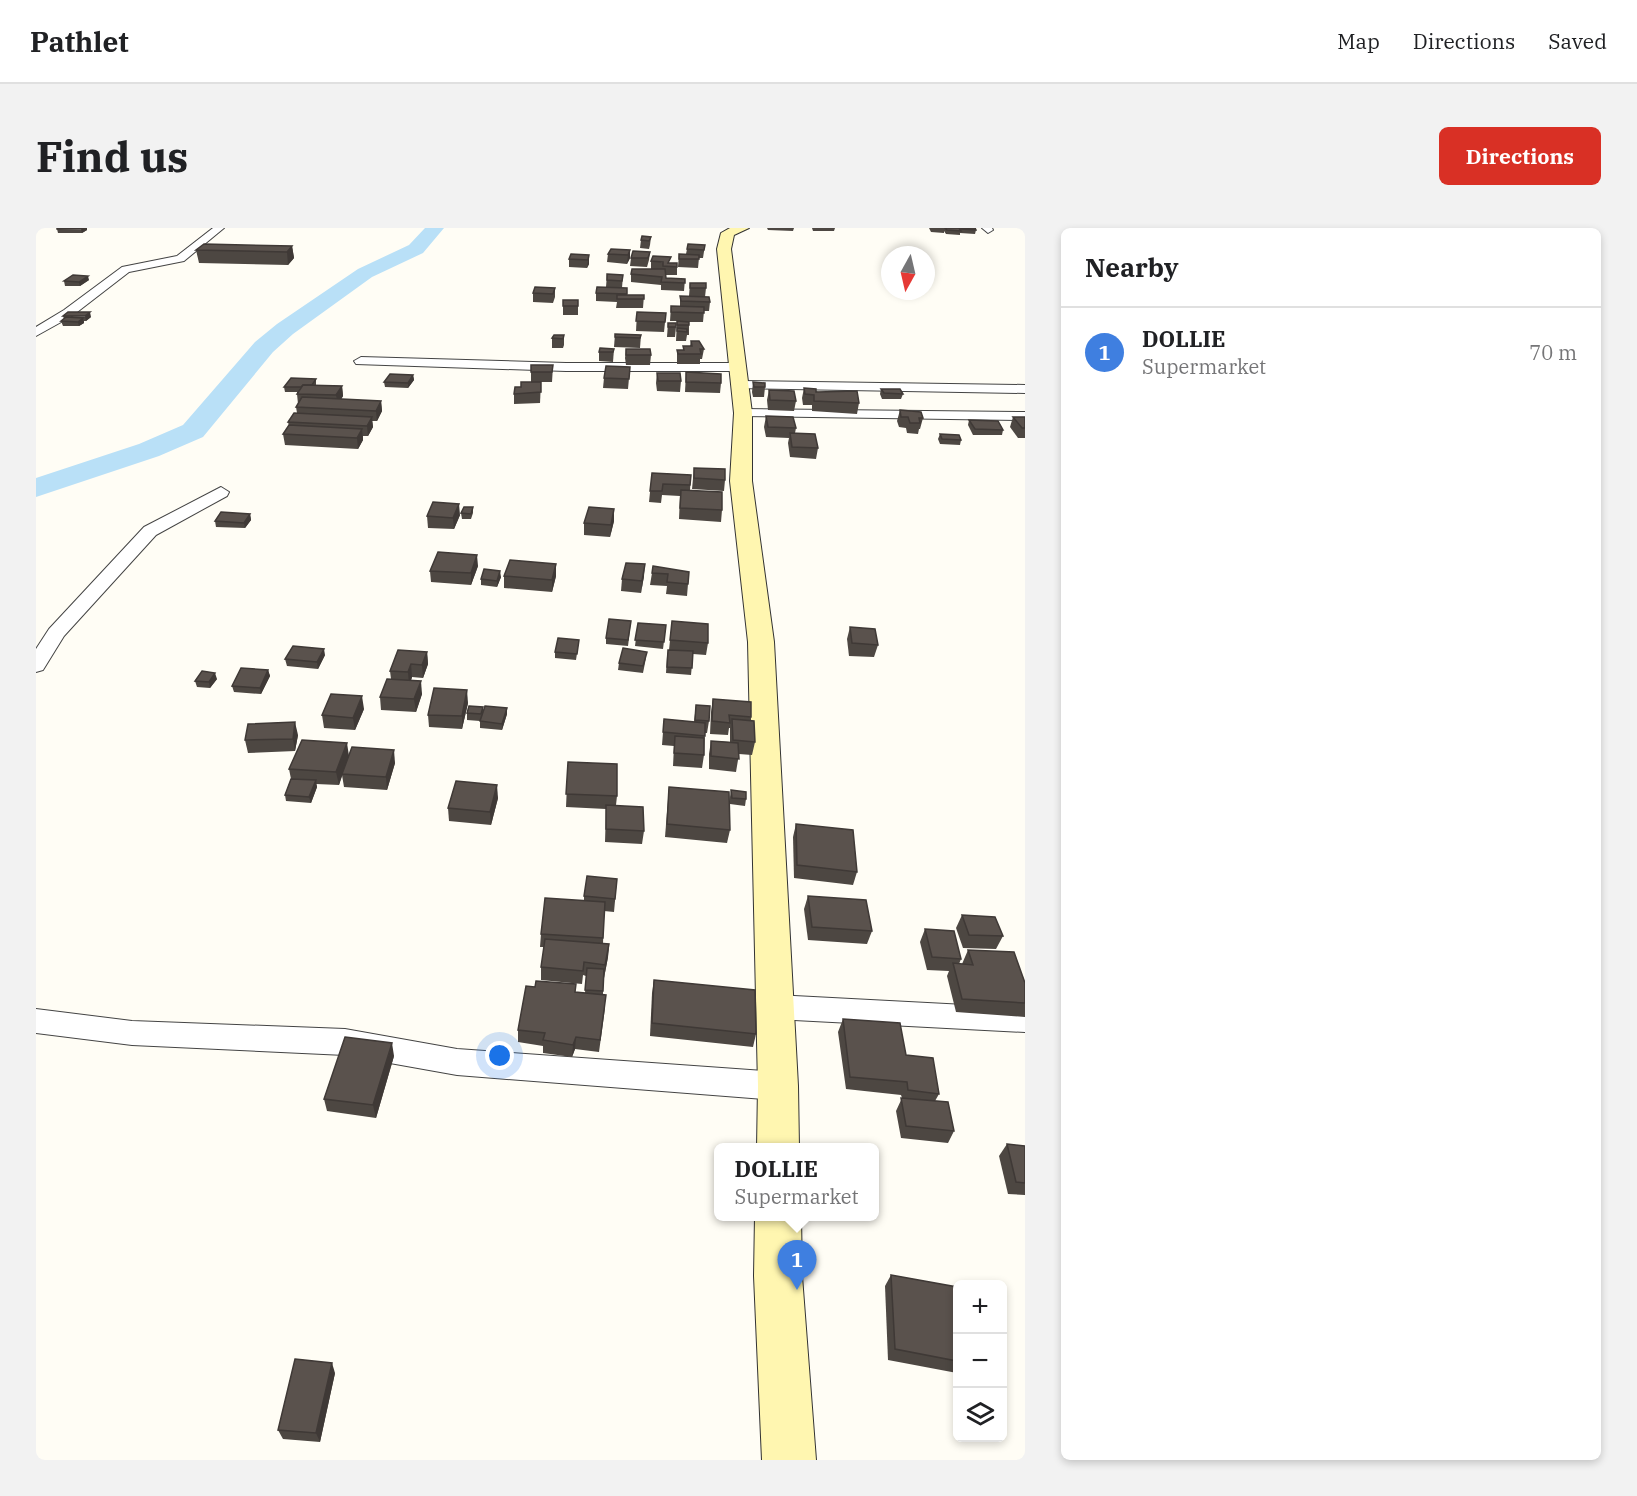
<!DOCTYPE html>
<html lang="en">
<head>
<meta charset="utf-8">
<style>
  :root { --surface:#fff; --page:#f2f2f2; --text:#202124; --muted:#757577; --line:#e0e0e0; --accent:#d93025 }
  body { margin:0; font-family:"IBM Plex Serif",serif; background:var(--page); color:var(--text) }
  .controls { position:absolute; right:18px; bottom:18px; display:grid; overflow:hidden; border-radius:9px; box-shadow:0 3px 9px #0003 }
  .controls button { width:54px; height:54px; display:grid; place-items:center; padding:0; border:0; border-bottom:2px solid var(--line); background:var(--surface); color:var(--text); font:30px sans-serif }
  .compass { position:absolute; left:845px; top:18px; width:54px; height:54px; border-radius:50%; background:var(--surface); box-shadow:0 3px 9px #0003; rotate:188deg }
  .you { position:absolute; left:464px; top:828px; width:21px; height:21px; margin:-15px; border:4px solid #fff; border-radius:50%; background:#1a73e8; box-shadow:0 0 0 9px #1a73e833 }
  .badge { display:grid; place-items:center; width:39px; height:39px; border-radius:50%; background:var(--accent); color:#fff; font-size:20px; font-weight:700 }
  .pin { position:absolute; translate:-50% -50px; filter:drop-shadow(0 2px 3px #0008) }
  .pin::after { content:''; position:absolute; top:32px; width:21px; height:18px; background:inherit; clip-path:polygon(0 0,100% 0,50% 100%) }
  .popup { position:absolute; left:678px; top:915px; width:165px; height:78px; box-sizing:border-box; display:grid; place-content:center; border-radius:9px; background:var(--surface); filter:drop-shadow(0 2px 4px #0005); font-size:20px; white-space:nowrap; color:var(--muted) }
  .popup b { font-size:22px; color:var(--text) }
  .popup::after { content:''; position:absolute; left:50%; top:100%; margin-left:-12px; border:12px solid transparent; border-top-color:var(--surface) }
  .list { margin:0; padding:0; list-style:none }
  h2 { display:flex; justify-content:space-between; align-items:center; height:78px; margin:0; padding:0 24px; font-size:26px }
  h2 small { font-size:20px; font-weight:400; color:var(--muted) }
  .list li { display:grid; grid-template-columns:39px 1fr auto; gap:18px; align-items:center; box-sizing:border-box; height:90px; padding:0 24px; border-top:2px solid var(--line) }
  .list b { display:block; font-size:22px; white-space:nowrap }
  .list p { margin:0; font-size:20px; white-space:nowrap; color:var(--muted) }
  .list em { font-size:20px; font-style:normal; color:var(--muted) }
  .icon { flex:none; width:33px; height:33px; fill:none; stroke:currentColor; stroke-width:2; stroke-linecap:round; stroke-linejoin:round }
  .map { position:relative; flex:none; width:989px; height:1232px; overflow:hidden; border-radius:9px }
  header { display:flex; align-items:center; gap:36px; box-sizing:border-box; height:84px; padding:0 30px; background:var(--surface); border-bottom:2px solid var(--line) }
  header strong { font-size:28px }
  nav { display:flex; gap:33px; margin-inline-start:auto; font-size:21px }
  .intro { display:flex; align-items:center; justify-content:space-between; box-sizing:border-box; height:144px; padding:0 36px }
  h1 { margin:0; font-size:42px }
  .button { padding:15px 27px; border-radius:9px; background:var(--accent); color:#fff; font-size:21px; font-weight:700 }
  main { display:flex; gap:36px; padding:0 36px }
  aside { flex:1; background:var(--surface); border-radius:9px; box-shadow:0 3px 9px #0003 }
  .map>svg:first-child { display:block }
</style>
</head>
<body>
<header>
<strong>Pathlet</strong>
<nav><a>Map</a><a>Directions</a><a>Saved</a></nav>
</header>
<div class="intro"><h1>Find us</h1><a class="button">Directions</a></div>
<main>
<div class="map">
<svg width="989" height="1232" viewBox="0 0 989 1232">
  <rect width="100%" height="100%" fill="#fffdf5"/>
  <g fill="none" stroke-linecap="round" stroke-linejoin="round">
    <path fill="#b9e0f7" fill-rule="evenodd" d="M389,0h19l-21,25 -51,24 -79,57 -20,18 -70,85 -44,19 -123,41v-19l103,-34 44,-19 72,-83 22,-18 81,-55 51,-24z"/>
    <defs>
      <g id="street">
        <path d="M177,0h11l-40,33 -55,11 -57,44 -36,20v-9l28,-17 58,-43 55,-11z"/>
        <path d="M946,0h10l1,2 -5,3z"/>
        <path d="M325,129l205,6h172l7,4 -7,4h-172l-210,-7 -2,-3z"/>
        <path d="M704,153l285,4v8l-290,-5 -2,-3 2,-3z"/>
        <path d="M707,181l282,3v8l-287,-4 -2,-3 2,-3z"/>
        <path d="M185,259l8,5 -2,4 -71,39 -92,101 -21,34 -7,2v-23l13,-20 95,-102z"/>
        <path d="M739,767l250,13v24l-250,-13 -10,-4 -5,-8 5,-8z"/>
        <path d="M0,781l96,12 213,8 112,20 321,23 11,4 5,10 -5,10 -11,4 -321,-25 -112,-20 -213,-10 -96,-12z"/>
      </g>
      <g id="secondary">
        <path d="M694,0h19l-15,7 -3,14 21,164v68l22,161 24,444 1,62h-42l1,-62 -10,-444 -18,-161 4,-68 -17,-164 4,-16z"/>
        <path d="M719,988h46l1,60 14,184h-54l-8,-184z"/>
      </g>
    </defs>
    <use href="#street" stroke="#444" stroke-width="2"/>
    <use href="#secondary" stroke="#333" stroke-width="2"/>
    <use href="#street" fill="#fff" fill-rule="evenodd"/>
    <use href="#secondary" fill="#fff6b0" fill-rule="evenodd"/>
  </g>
  <g fill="#4d4742">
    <path d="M731,0h27l-1,3 -25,-1z"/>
    <path d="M776,0h23l-1,3h-21z"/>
    <path d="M893,0h46l1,2 -1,4 -15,-1v2l-14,-1 -2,-3v2l-13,-1z"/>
    <path d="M21,1l30,1 -5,3h-24z"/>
    <path d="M615,9l-1,8 -1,4 -9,-1 1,-8z"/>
    <path d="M669,17l-2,13h-4l-1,10 -20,-1 1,-13h7l1,-5z"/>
    <path d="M256,18l2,12 -6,7 -89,-2 -3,-13z"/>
    <path d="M594,22v8l-3,6 -20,-2 1,-8z"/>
    <path d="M614,24l-1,8 -2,7 -17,-1 1,-8z"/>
    <path d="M553,27v9l-2,4 -18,-1v-8z"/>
    <path d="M615,33l19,2 7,4v8h-11v3l19,1 -1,12 -23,-1v-5l-30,-3v-8l20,-5z"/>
    <path d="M571,46l16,1 -1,13h5v7h17l-1,13h-27l1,-6 -21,-1v-8l10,-6z"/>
    <path d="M53,52l-9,6h-15l-1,-5z"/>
    <path d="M654,55l16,5 -1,9 5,5 -1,9h-5l-1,11h-14v13h-2l-1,6h-10l1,-20h-7l1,-15h9v-10h9z"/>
    <path d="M519,60v9l-2,6 -20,-1v-9z"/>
    <rect x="527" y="72" width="15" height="15"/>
    <path d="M601,84l29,1 -2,19 -28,-1z"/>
    <path d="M27,88l28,1 -5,4h-2v2l-5,3h-16l-2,-5 3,-2z"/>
    <path d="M632,95l8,4 -1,10h-8z"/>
    <path d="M579,106l26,1 -1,13 -26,-1z"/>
    <path d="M528,107v10l-1,3h-11v-10z"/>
    <path d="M655,113l13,8 -2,10h-2v5h-23v-14h6v-4h7z"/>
    <path d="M578,121l-1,13 -14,-1v-9z"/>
    <path d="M590,121l25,6 -1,10h-24l-1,-7z"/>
    <path d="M517,137l-1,17h-21v-10z"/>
    <path d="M594,139l-2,22 -25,-1 1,-10z"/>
    <path d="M650,144l35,11 -1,10 -35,-1z"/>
    <path d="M621,145l24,8 -1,11 -23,-1 -1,-8z"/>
    <path d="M377,147l1,5 -6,8 -23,-1 -1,-5z"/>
    <path d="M280,151v6l26,1 1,10 -2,3 40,2 1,10 -5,10h-5l1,6 -5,9h-5v4l-5,9 -73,-4 -2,-11 6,-8 -1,-4 9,-9 -1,-6 2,-3 -1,-10v-2h-12l-1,-5z"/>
    <path d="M505,154l-1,21 -26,1v-10l7,-7z"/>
    <path d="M717,154l12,5 -1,10h-11l-1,-5z"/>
    <path d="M768,160l55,15 -2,11 -45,-3v-6h-9l-1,-7z"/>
    <path d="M845,161l22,5 -2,5h-19l-2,-5z"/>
    <path d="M733,162l27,11 -2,10 -26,-1 -1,-10z"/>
    <path d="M864,182l23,8 -3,11h-1l-1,5 -11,-1 -1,-5 -7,-1 -2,-6z"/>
    <path d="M730,188l30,12 -1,5 23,15 -2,11 -26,-2 -2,-14 1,-5 -23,-1 -2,-10z"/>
    <path d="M977,189h12v21h-7l-8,-11z"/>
    <path d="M933,192l34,10 -1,5h-29l-5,-10z"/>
    <path d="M904,206l21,6 -1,5 -20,-1 -2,-5z"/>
    <path d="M658,240l31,12 -1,11 -32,-2z"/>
    <path d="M616,245l39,2 -1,15 32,20 -1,12 -42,-3 1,-23 -18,-1 -1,8 -12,-1z"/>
    <path d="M437,279v6l-2,6h-9l-1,-6z"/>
    <path d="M214,286l1,6 -6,8 -29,-1 -1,-6z"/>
    <path d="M424,287l-6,14 -26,-1 -1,-12z"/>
    <path d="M578,293l-4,16 -26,-2v-12z"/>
    <path d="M520,336v12l-4,16 -48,-4v-12z"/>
    <path d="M442,338l-7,19 -40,-3 -1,-11z"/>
    <path d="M653,344l-2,24 -21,-2 1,-8 -17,-1 2,-12z"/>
    <path d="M608,348l-3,17 -20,-2 1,-12z"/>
    <path d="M465,349l-4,10 -16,-2v-6z"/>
    <path d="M595,393l-3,25 -22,-2v-6z"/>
    <path d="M636,393l36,22 -2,12 -13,-1 -2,21 -25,-2 1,-17 2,-6z"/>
    <path d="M602,395l28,2 -3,24 -28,-3z"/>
    <path d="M814,399l28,18 -4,12 -25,-1 -2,-17z"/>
    <path d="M543,412l-3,20 -21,-2v-6z"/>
    <path d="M391,424l1,12 -5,14 -11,-1 -1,4 11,13 -6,18 -35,-2 -1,-13 11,-18 -1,-8z"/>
    <path d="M289,427l-7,14 -31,-3 -2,-7z"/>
    <path d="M610,430l-3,15 -25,-3 1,-7z"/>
    <path d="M232,442l2,6 -9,18 -27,-2 -2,-6z"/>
    <path d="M181,451l-7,9 -13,-1 -2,-6z"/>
    <path d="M677,471l38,18v4l4,21 -3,13 -13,-1 -3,18 -27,-3v-15l2,-13 19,1v-14h-1l-1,7 -18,-1 1,-22z"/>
    <path d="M432,475l-6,26 -33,-2 -1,-12z"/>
    <path d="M660,477l13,16 -2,12h-2l-1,22 -2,13 -29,-2 1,-20 -12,-1 2,-26 30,3z"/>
    <path d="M447,479v5l24,2 -5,16 -22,-2v-7l-13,-1v-7z"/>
    <path d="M328,481l-9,21 -31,-2 -2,-13z"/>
    <path d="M262,507l-3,16 -47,2 -3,-13z"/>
    <path d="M313,527l46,8 -8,27 -43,-3 -2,-12 -3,10 -23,-1 1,3 -6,16 -25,-2 -1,-6 6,-16 -2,-10z"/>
    <path d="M532,534l49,34 -1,9 28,26 -2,13 -37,-2 1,-33 -40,-2z"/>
    <path d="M633,559l61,43 -3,13 -62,-6z"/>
    <path d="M695,562l15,9 -1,7 -15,-2v-7z"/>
    <path d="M462,570l-7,27 -42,-4 -1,-13z"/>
    <path d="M760,596l61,48 -4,13 -59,-7 -1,-41z"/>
    <path d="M581,651l-3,33 -10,-1 -1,33h6l-1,13 -4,21h-1v17l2,13 -6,44 -24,-3 -3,8 -29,-4v-7l-25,-4v-12l57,-38 10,1 1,-17 -3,-1 -1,9 -41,-4v-13l3,-20h-4l1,-13 43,-33v-5z"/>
    <path d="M772,668l64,35 -5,13 -59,-4 -4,-31z"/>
    <path d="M926,687l41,21 -7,13 -33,-1 -7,-20z"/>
    <path d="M889,701l36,30 -2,5h3l6,-14 57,33v34l-69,-5 -9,-36 2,-5 -22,-1 -7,-28z"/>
    <path d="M618,752l102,54 -3,13 -103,-11 2,-43z"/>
    <path d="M807,791l63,36 33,39 -4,7 19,30 -6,12 -47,-5 -5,-27 6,-13 -1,-3 -55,-6 -8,-57z"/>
    <path d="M358,828l-18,62 -49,-7 -3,-12z"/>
    <path d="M971,916l18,2v49l-17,-1 -9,-38z"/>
    <path d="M855,1047l66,12v86l-69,-13 -3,-74z"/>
    <path d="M299,1145l-15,69 -37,-3 -5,-9z"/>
  </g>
  <g fill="#3f3936">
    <path d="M47,0h4v2l-5,3 -1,-4z"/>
    <path d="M256,18l2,12 -6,7 -1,-13z"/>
    <path d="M594,22v8l-3,6 1,-9z"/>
    <path d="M553,27v9l-2,4 1,-8z"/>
    <path d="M52,48l1,4 -9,6 -1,-4z"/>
    <path d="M54,84l1,5 -5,4 -1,-5z"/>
    <path d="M47,90l1,5 -5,3 -1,-4z"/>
    <path d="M377,147l1,5 -6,8v-5z"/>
    <path d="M306,158l1,10 -5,9 -2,-10z"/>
    <path d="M345,173l1,10 -5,10 -1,-10z"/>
    <path d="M336,189l1,10 -5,9 -1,-10z"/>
    <path d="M326,201l1,11 -5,9 -1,-11z"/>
    <path d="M423,276l1,11 -6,14 -1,-11z"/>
    <path d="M578,281v12l-4,16 1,-12z"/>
    <path d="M214,286l1,6 -6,8 -1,-5z"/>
    <path d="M441,327l1,11 -7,19v-12z"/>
    <path d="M520,336v12l-4,16v-12z"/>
    <path d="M609,336l-1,12 -3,17 1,-12z"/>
    <path d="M464,343l1,6 -4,10v-6z"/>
    <path d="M288,421l1,6 -7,14 -1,-7z"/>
    <path d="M391,424l1,12 -5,14 -1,-13z"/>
    <path d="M375,436l1,13 -3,8 -1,-13z"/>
    <path d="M232,442l2,6 -9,18 -1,-6z"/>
    <path d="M179,445l2,6 -7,9 -1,-6z"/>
    <path d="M385,453l1,13 -6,18 -2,-13z"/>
    <path d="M431,462l1,13 -6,26v-13z"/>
    <path d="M326,468l2,13 -9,21 -2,-12z"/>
    <path d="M471,480v6l-5,16v-6z"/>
    <path d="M259,494l3,13 -3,16 -2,-12z"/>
    <path d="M311,515l2,13 -10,29 -3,-13z"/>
    <path d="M358,522l1,13 -8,27 -1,-13z"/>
    <path d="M280,552l1,7 -6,16 -2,-6z"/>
    <path d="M461,557l1,13 -7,27 -1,-13z"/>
    <path d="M573,716l-1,13 -4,21 1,-13z"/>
    <path d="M540,809l-1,12 -3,8 1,-12z"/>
    <path d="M356,815l2,13 -18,62 -3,-13z"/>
    <path d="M296,1135l3,10 -15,69 -4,-9z"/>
  </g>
  <g fill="#5a524d" stroke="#3f3936" stroke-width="1.5">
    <path d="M21,0h26l-2,1h-24z"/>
    <path d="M909,0h14l2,3 -14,-1z"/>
    <path d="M925,0h14l1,2 -15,-1z"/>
    <path d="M606,8l9,1 -2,4 -8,-1z"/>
    <path d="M168,16l88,2 -5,6 -91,-2z"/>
    <path d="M652,16l17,1 -1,5 -17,-1z"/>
    <path d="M575,21l19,1 -2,5 -20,-1z"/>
    <path d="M597,23l17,1 -2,6h-17z"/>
    <path d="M535,26l18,1 -1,5 -19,-1z"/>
    <path d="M643,26l20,1v4h-20z"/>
    <path d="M617,28l18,1 -3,6h9v4l-14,-1v-4l-12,-1z"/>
    <path d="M596,41h33l1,9 19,1v4l-24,-1 1,-5 -31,-3z"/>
    <path d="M571,46l16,1 -1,6 -15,-1z"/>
    <path d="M37,47l15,1 -9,6 -15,-1z"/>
    <rect x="654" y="55" width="16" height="5"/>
    <path d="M499,59l20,1 -2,6 -20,-1z"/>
    <path d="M561,59l30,1v6l-31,-1z"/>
    <rect x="581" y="67" width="27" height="4"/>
    <path d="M644,68l29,1 1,5 -29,-1z"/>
    <rect x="527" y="72" width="15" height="6"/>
    <path d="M635,78l33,1v6l-33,-1z"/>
    <path d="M32,84h22l-5,4h-22z"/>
    <path d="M601,84l29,1 -1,9 -29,-1z"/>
    <path d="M30,89l17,1 -5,4 -17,-1z"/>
    <path d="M641,93l12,1v3h-12z"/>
    <rect x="632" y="95" width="8" height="4"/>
    <path d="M641,100l10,1v3l-10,-1z"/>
    <path d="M579,106l26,1 -1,3 -25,-1z"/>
    <path d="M518,107h10l-1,4 -11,-1z"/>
    <path d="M655,113h8l5,8h-4l1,5h-23l-1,-4h7l-1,-4h9z"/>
    <path d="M564,120l14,1 -1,3h-14z"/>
    <path d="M590,121h24l1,6h-25z"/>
    <path d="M495,137h22l-1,7h-21z"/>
    <path d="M570,138l24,1 -1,12 -25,-1z"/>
    <path d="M650,144l35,2v9l-35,-1z"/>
    <path d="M621,145h23l1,8h-23z"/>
    <path d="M354,146l23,1 -5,8 -24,-1z"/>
    <path d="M255,150l25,1 -4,6h-9l-2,2h-17z"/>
    <path d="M485,154h20v10l-27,2 1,-7h6z"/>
    <path d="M717,154l12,1v4h-11z"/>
    <path d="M267,157l39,1 -6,9 -39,-1z"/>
    <path d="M768,160l12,1v3l41,-1 2,12 -45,-2v-6l-9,-1z"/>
    <path d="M845,161h19l3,5 -19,-1z"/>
    <path d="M733,162l25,1 2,10 -26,-1z"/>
    <path d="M266,169l79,4 -5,10 -80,-4z"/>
    <path d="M864,182l21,2 2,6h-4l1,5h-10l-2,-6h-7z"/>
    <path d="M258,185l78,4 -5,9 -79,-4z"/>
    <path d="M730,188l27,1 3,11 -28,-1z"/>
    <path d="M977,189h12v11h-3z"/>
    <path d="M933,192l29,1 5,9 -28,-1z"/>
    <path d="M253,197l73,4 -5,9 -74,-4z"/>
    <path d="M754,205l25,1 3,14 -26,-1z"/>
    <path d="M904,206l19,1 2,5 -19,-1z"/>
    <path d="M658,240l31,1v11l-31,-2z"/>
    <path d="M616,245l39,2 -1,10 -27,-1 -1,7h-12z"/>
    <path d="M645,262l41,2v18l-42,-2z"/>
    <path d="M397,274l26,2 -6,14 -26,-2z"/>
    <path d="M428,279h9l-2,7 -10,-1z"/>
    <path d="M553,279l25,2 -3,16 -27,-2z"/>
    <path d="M185,284l29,2 -6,9 -29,-2z"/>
    <path d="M402,324l39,3 -6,18 -41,-2z"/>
    <path d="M474,332l46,4 -4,16 -48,-4z"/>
    <path d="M590,335l19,1 -3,17 -20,-2z"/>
    <path d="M617,338l36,6 -1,12 -21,-2 1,-8 -16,-1z"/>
    <path d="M448,341l16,2 -3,10 -16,-2z"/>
    <path d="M573,391l22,2 -3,19 -22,-2z"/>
    <path d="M636,393l36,3v19l-38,-3z"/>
    <path d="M602,395l28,2 -2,17 -29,-2z"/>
    <path d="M814,399l25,2 3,16 -26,-2z"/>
    <path d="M522,410l21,2 -2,14 -22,-2z"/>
    <path d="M257,418l31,3 -7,13 -32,-3z"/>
    <path d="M587,420l24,4 -4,14 -24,-3z"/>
    <path d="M362,422l29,2 -5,13 -11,-1 -3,8 -18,-1z"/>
    <path d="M632,422l25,1 -1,17 -25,-1z"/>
    <path d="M205,440l27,2 -8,18 -28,-2z"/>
    <path d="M166,443l13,2 -6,9 -14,-1z"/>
    <path d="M351,451l34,2 -7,18 -34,-2z"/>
    <path d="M398,460l33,2 -5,26 -34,-1z"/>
    <path d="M295,466l31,2 -9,22 -31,-3z"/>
    <path d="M677,471l38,3v15l-22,-2 1,8 -18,-2z"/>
    <path d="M660,477l14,1 -1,15 -14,-1z"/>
    <path d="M433,478l14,1 -2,7 -14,-1z"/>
    <path d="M449,478l22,2 -5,16 -22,-3z"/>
    <path d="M628,491l41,4v13l-42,-4z"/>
    <path d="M696,491l22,2 1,21 -22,-2z"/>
    <path d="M259,494l-2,17 -48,1 3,-16z"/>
    <path d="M639,508l29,2v17l-30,-2z"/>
    <path d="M266,512l45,3 -11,29 -47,-3z"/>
    <path d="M675,513l27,2 1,16 -28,-3z"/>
    <path d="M316,519l42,3 -8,27 -44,-3z"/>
    <path d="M532,534l49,2v32l-51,-2z"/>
    <path d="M255,551l25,1 -7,17 -24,-2z"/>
    <path d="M420,553l41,4 -7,27 -42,-4z"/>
    <path d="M633,559l60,5 1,38 -63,-6z"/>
    <path d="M695,562l15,2v7l-14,-1z"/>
    <path d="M570,577l37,2 1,24 -38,-2z"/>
    <path d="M760,596l57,6 4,42 -60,-7z"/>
    <path d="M551,648l30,3 -2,20 -31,-3z"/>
    <path d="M772,668l58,4 6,31 -60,-4z"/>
    <path d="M509,670l60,4 -2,36 -62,-4z"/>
    <path d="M926,687l33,2 8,19 -34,-1z"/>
    <path d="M889,701l29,2 7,28 -29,-2z"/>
    <path d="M509,711l64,5 -4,21 -21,-3 -1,9 -42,-4z"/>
    <path d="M932,722l46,2 11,31v20l-63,-4 -9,-36 20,2z"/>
    <path d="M551,740l17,1 -1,22 -18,-1z"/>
    <path d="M618,752l101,10 1,44 -104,-11z"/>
    <path d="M500,753l40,3 -1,8 31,3 -6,45 -24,-3 -3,8 -30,-5 2,-7 -27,-3 8,-44 9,1z"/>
    <path d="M807,791l57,4 6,32 27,3 6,36 -31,-4 -1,-8 -57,-5z"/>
    <path d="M309,809l47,6 -19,62 -49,-6z"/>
    <path d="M865,870l47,4 6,29 -48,-5z"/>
    <path d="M971,916l18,2v37l-9,-1z"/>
    <path d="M855,1047l66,12v74l-62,-12z"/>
    <path d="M259,1131l37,4 -16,70 -38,-3z"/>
  </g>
</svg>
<div class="controls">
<button>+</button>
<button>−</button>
<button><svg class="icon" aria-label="layers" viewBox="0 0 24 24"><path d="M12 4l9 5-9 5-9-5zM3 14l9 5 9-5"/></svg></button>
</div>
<svg class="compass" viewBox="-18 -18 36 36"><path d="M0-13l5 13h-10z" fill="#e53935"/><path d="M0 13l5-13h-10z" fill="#757577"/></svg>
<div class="you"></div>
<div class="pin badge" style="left:761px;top:1062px;background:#3f7fe0">1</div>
<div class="popup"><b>DOLLIE</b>Supermarket</div>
</div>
<aside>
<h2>Nearby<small></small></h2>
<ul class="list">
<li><span class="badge" style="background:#3f7fe0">1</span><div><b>DOLLIE</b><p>Supermarket</p></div><em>70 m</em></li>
</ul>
</aside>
</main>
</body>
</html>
